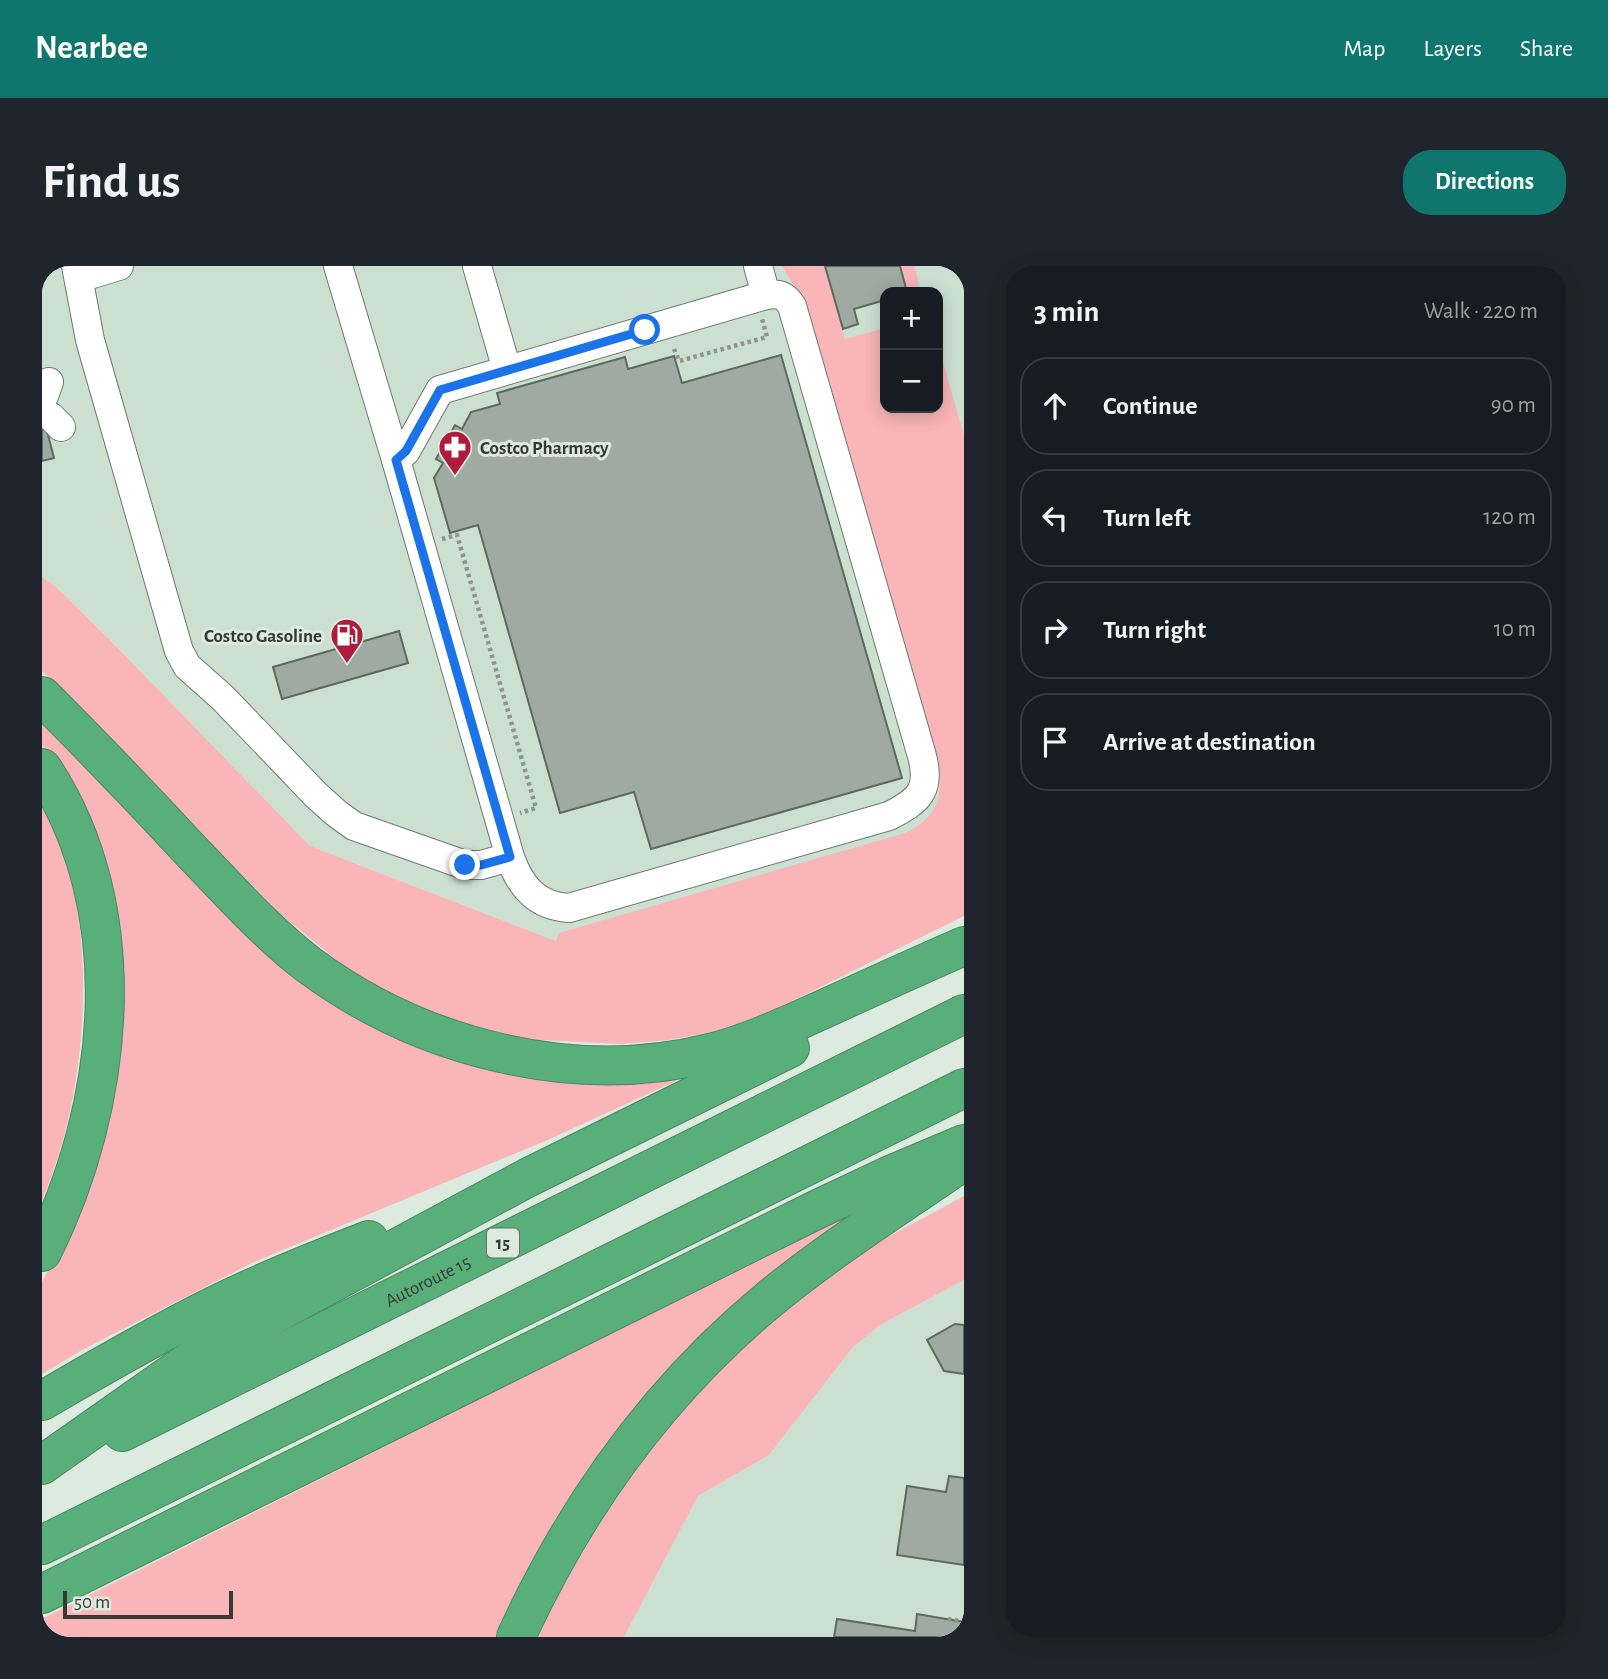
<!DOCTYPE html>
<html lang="en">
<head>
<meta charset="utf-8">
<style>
  :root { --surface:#171b24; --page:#20242c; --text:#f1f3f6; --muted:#9ea1a6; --line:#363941; --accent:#0f766e }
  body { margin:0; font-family:"Alegreya Sans",sans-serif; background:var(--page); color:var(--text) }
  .controls { position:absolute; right:21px; top:21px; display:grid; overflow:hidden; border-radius:14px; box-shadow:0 4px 18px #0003 }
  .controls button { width:63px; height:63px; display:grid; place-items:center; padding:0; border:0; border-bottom:2px solid var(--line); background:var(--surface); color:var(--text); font:35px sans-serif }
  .scale { position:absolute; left:21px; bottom:18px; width:170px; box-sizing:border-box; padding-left:7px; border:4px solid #343936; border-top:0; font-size:19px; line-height:24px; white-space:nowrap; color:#343936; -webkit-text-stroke:5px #ddeae0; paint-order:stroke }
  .stop { position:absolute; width:21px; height:21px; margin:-16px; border:5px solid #1a73e8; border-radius:50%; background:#fff }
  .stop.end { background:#1a73e8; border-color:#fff; box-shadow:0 2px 7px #0008 }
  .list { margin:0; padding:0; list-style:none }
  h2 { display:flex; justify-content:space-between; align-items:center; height:91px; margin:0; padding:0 28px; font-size:30px }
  h2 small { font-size:23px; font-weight:400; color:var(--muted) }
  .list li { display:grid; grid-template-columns:46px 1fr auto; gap:21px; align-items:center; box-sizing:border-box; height:98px; margin:0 14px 14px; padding:0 14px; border:2px solid var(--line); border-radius:28px }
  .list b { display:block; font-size:26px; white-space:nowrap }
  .list em { font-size:23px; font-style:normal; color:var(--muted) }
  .icon { flex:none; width:38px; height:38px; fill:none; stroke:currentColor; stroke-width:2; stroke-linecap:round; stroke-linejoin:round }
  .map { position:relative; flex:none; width:922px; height:1371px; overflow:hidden; border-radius:28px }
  header { display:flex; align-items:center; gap:42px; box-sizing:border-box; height:98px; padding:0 35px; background:var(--accent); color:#fff }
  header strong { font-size:33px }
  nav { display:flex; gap:38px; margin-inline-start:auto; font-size:24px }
  .intro { display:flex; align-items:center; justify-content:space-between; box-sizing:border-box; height:168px; padding:0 42px }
  h1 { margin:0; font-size:49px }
  .button { padding:18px 32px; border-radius:28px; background:var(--accent); color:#fff; font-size:24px; font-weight:700 }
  main { display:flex; gap:42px; padding:0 42px }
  aside { flex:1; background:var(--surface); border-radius:28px; box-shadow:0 4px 18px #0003 }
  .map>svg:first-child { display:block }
</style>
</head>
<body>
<header>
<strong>Nearbee</strong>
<nav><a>Map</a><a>Layers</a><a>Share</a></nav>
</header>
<div class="intro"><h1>Find us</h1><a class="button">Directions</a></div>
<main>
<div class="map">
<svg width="922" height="1371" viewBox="0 0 922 1371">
  <rect width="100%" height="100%" fill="#ddeae0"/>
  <g fill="#cce0d2" fill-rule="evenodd">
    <path d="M0,0h922v602l-392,79 -262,-101 -200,-206 -54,-53 -14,-10zM843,26h53v116h-53z"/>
    <path d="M922,1014v357h-340l74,-141 71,-41 84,-108 27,-22z"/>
  </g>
  <g fill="#fab5b8">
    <path d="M740,0h43l20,73 40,-11v80h53v-63l26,90v481l-190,94 -52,20 -53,10 -48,4 -99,-5 -91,-26 -40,-19 -46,-27 -67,-55 -236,-241v-94l14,10 54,53 200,206 246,95 3,-8 346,-100c28,-13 38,-31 34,-62l-135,-468z"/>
    <path d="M858,0h15l4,19 -4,7h-8z"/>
    <path d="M0,448l327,304 302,55 5,8 -126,58 -296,123 -172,88 -40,24v-92l25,-47 53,-219 -72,-262 -6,-8z"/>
    <path d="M0,540c8,18 19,35 24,54 31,99 18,245 -24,340z"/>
    <path d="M922,930v84l-84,45 -27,22 -84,108 -71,41 -74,141h-85c11,-28 26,-54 41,-80 65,-112 152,-217 259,-290 39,-27 84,-48 125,-71z"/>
    <path d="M836,933l-120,94 -255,344h-461v-18z"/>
  </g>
  <g fill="#9eaaa2" stroke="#5e6961" stroke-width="2">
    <path d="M783,0h75l7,26h-22v8l-31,9 4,15 -15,5z"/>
    <path d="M739,89l121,423 -251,71 -17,-57 -74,21 -82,-288 -28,8 -16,-55 9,-15 -7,-4 19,-34 7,4 9,-17 29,-8 -3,-11 128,-36 3,12 46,-13 8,27z"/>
    <path d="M0,130l2,23 10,39 -12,3z"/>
    <path d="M357,365l9,32 -126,36 -9,-32z"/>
    <path d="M913,1058l9,1v49l-20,-3 -17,-31z"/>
    <path d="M907,1210l15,2v87l-67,-10 10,-69 39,6z"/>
    <path d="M875,1348l47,8v15h-130l3,-18 78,12z"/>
  </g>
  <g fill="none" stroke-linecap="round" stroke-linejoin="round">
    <defs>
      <g id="minor">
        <path d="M34,0l14,74 89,311 8,15 36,32 93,97 20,18 18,13 111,39h16l29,-8 -114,-397 10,-9 34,-61 326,-95c13,-2 19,0 26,11l130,450c9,34 -3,45 -33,60l-320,92c-33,-2 -49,-22 -59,-51"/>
        <path d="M296,0l58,194"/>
        <path d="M435,0l30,104"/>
        <path d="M716,0l8,29"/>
        <path d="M37,12l40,-12"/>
        <path d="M2,130l5,-14"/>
        <path d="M9,151l10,10"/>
      </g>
      <g id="highway">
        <path d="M0,430c51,51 101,103 150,156 38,39 74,80 117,113 112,83 264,122 401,88 40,-10 78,-28 116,-45 46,-21 92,-42 138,-62"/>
        <path d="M0,502c94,142 73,337 0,484"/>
        <path d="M0,1135c51,-30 102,-59 154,-86 56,-29 114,-52 173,-75"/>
        <path id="s1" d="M80,1166l842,-418"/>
        <path d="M0,1199l152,-107 45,-25 288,-155 263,-130"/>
        <path d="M0,1279l922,-457"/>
        <path d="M0,1328l776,-385 70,-33 76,-32"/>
        <path d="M474,1371c60,-131 144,-248 256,-340 60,-49 127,-91 190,-135"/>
      </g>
    </defs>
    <use href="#minor" stroke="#6e7971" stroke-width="30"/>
    <use href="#highway" stroke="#4b8662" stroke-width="40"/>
    <g stroke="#8c958e" stroke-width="4.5" stroke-dasharray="3.5 3.5" stroke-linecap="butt">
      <path d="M632,83l5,12 88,-24 -5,-18"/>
      <path d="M400,273l15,-4 79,273 -16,5"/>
      <path d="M906,1353l16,3"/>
    </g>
    <use href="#minor" stroke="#fff" stroke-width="28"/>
    <use href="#highway" stroke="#58af79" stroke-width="38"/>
  </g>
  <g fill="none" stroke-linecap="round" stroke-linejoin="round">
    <path stroke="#1a73e8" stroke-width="9" d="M423,599h16l29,-8 -114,-397 10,-9 34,-61 205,-60"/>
  </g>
  <defs>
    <symbol id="pharmacy-pin" viewBox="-11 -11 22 30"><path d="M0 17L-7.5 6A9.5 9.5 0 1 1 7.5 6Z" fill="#af1b3d" stroke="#ddeae0"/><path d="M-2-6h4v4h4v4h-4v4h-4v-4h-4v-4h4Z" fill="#fff"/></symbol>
    <symbol id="fuel-pin" viewBox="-11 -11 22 30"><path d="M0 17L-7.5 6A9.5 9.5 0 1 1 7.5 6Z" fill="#af1b3d" stroke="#ddeae0"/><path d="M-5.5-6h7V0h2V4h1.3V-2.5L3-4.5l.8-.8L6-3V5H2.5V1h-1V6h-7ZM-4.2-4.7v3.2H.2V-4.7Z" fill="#fff"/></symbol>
  </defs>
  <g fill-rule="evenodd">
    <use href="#pharmacy-pin" x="394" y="162" width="38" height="52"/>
    <use href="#fuel-pin" x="286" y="350" width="38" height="52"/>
  </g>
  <g text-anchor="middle" stroke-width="6" stroke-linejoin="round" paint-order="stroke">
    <rect fill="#ddeae0" stroke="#676e69" stroke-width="2" x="445" y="962.5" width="32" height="29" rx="5"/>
    <g font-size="18" font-weight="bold" fill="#343936">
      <text x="461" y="983">15</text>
    </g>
    <g font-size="19" font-weight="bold" fill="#343936" stroke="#ddeae0" text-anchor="start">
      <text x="438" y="188">Costco Pharmacy</text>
      <text x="280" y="376" text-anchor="end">Costco Gasoline</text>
    </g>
    <g font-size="19" fill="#343936" stroke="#ddeae0">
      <text dy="7" stroke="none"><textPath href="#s1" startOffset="341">Autoroute 15</textPath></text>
    </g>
  </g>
</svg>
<div class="controls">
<button>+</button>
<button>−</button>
</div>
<div class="scale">50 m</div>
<div class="stop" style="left:603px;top:64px"></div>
<div class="stop end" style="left:423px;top:599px"></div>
</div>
<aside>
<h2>3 min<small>Walk · 220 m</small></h2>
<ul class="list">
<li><svg class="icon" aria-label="ahead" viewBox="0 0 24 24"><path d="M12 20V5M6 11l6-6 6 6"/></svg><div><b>Continue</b></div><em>90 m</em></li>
<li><svg class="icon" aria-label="left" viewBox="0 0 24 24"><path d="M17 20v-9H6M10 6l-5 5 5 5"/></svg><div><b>Turn left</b></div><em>120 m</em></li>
<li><svg class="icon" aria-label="right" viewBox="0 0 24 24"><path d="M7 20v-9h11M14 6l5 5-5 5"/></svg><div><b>Turn right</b></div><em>10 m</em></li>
<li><svg class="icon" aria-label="arrive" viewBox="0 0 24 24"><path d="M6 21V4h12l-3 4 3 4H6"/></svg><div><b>Arrive at destination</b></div></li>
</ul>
</aside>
</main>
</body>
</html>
